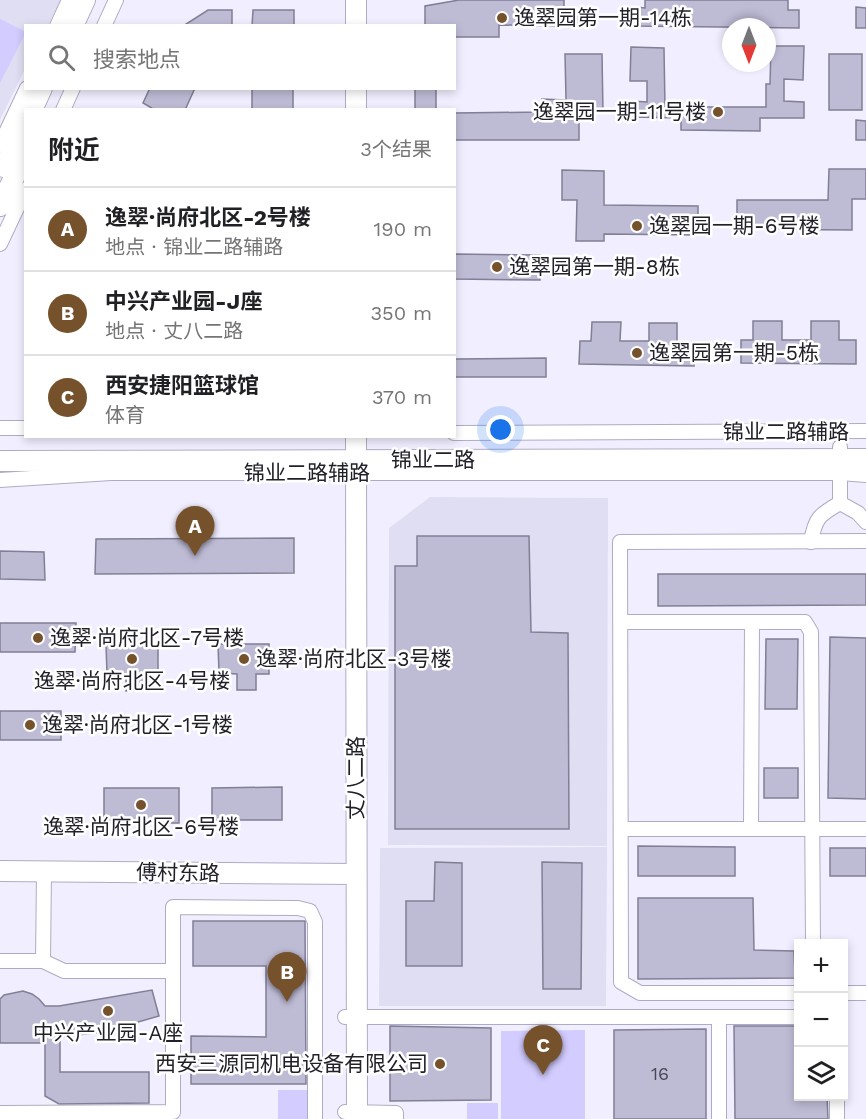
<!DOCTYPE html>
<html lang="zh">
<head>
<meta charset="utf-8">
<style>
  :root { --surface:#fff; --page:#f2f2f2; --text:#202124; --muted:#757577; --line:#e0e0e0; --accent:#76522c }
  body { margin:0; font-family:"Work Sans","Noto Sans SC",sans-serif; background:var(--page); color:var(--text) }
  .controls { position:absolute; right:18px; bottom:18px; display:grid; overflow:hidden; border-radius:0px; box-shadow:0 3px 9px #0003 }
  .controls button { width:54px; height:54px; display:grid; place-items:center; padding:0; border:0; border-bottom:2px solid var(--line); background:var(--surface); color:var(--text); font:30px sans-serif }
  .compass { position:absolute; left:722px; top:18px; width:54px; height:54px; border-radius:50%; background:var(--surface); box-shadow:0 3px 9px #0003; rotate:180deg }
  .you { position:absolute; left:501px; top:430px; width:21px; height:21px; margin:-15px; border:4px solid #fff; border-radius:50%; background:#1a73e8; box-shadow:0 0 0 9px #1a73e833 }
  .badge { display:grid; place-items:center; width:39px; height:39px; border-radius:50%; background:var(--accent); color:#fff; font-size:20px; font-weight:700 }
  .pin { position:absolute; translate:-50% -50px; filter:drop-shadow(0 2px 3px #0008) }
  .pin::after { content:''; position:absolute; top:32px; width:21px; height:18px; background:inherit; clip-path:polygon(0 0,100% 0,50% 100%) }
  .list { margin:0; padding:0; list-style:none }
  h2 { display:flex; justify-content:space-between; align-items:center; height:78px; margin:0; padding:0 24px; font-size:26px }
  h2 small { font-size:20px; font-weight:400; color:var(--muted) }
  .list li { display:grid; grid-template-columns:39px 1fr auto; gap:18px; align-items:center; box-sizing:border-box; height:84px; padding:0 24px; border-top:2px solid var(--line) }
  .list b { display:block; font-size:22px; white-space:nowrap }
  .list p { margin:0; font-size:20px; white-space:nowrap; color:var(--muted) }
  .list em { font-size:20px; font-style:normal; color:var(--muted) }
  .icon { flex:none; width:33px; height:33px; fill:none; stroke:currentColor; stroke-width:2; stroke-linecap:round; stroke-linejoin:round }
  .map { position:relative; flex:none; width:866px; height:1119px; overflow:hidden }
  .search { position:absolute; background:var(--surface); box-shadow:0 3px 9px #0003; left:24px; top:24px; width:432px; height:66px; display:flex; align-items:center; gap:15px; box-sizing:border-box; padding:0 21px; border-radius:0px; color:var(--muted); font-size:22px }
  .panel { position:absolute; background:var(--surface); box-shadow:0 3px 9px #0003; left:24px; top:108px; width:432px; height:330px; border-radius:0px }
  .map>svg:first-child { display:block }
</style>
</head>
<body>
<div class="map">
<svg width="866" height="1119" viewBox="0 0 866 1119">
  <rect width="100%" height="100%" fill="#f1efff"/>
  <g fill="#e0def2">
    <path d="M0,0h61l-13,25 -22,1 -1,43 -25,51z"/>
    <path d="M430,497l178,1 -1,348 -219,-1 1,-317z"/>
    <path d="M607,847l-1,159h-227l1,-158z"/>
  </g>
  <g fill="#d2ccff">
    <path d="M0,19l26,13 -26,51z"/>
    <path d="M585,1030v89h-84v-88z"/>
    <rect x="278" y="1090" width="30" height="29"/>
    <rect x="467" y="1103" width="31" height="16"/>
  </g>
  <g fill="#bebbd5" stroke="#817f96" stroke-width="1.5">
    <path d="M459,0h105v12l14,1v13l-79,-1v12h-45v-11h-29v-20z"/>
    <path d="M645,0h143v10h11v18l-164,-2 1,-19 9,1z"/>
    <path d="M856,7l10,1v20h-10z"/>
    <path d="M208,10h24v16h-49z"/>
    <path d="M253,10h41v16h-42z"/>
    <path d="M771,46h33l-1,34 -19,-1v22l20,1v16h-44v13l-79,-1v-12l-49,-1v-16l15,1v-21h-17l1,-34 33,1 1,59h101v-23h4z"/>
    <path d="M565,54h37l1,58h-24v28h-125v-27l88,-1v-13l24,1z"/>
    <rect x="829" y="54" width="33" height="56"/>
    <path d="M150,88h45l-10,22h-30l-12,-7z"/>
    <rect x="252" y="88" width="41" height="22"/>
    <rect x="415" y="88" width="21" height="22"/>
    <path d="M856,120l10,1v19h-10z"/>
    <path d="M829,169h37v30h-14v31l-115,-1v-29h91z"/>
    <path d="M562,170l42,1v34l94,1v29l-94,-1v7h-28l1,-41h-15z"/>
    <path d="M454,254l86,1v25l-86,-1z"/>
    <path d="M753,321h29v19h29v-19h28v19h17v24l-115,-1v-23h12z"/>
    <path d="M592,322h29l-1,19h29v-18h28v19h18l-1,24 -115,-2 1,-23h11z"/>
    <path d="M546,358v19h-92v-18z"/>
    <path d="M417,536h112l2,96 37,1 1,196h-174v-263h22z"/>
    <path d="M294,538v35l-199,1 1,-35z"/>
    <path d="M0,551l44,1 1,28 -45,-1z"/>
    <path d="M658,574h208v31l-208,1z"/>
    <path d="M0,623h76l-1,29h-75z"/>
    <path d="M830,637l36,1v161l-38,-1z"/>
    <path d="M766,639h32l-1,70h-32z"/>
    <path d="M218,644h51v30h-13v16h-19v-16l-18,-1z"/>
    <path d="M106,645h52v29h-13v16l-19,1v-17h-19z"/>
    <rect x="0" y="711" width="61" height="29"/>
    <rect x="764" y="768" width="34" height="30"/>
    <path d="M282,787v33h-70v-32z"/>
    <rect x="104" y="788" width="75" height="35"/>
    <path d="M638,846l97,1v29h-97z"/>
    <rect x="830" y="848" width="36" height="28"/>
    <path d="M435,862l27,1v103h-56v-65h28z"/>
    <path d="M542,862l40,1 -1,126h-38z"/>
    <path d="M638,898h115l1,52 40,1 1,27 -157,1z"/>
    <path d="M193,921h112l1,163h-115v-48l75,1v-71h-73z"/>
    <path d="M152,990l7,26 -56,16 -43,5v35h89v31l-90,1 -14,-8v-53h-45v-44l4,-4 19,-4 9,3 7,5 6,7h14z"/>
    <path d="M390,1026l101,2v72l-101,1z"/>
    <path d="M734,1026h64v70h29l1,23h-93z"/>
    <path d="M706,1029v90h-92v-89z"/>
  </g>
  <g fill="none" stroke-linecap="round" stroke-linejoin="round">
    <defs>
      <g id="street">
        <path d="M57,26l12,-26"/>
        <path d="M104,26l12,-26"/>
        <path d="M63,110l10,-22"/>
        <path d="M0,145l27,-57"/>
        <path d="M0,244l26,-55"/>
        <path d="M0,428h26"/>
        <path d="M454,433l412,-2"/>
        <path d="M840,447v56"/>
        <path d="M0,480l111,-7h729l26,2"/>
        <path d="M840,503l18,10 8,9"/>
        <path d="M811,542c4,-24 8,-27 29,-39"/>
        <path d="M621,622h184l6,10 2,312"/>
        <path d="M621,829h245"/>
        <path d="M751,829l1,-207"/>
        <path d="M0,961h43l21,10h109"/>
        <path d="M43,961l1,-90"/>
        <path d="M798,993h-158l-19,-11 -1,-440 246,-1"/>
        <path d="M844,993h22"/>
        <path d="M345,1017h453"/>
        <path d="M719,1017v102"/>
        <path d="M837,1096v23"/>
        <path d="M345,1112l51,1v6"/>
        <path d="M0,1113l173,-1v-205l125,1 12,3 5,11v197"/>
      </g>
      <g id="secondary">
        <path d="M73,26l12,-26"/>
        <path d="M356,26v-26"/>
        <path d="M32,110l10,-22"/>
        <path d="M356,110v-22"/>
        <path d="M4,167l22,-44"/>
        <path d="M0,206l26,-53"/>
        <path d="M356,436l1,683"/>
        <path d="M0,461l866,-2"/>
        <path d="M0,871l356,3"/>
      </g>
    </defs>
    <use href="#street" stroke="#aeacc4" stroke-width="16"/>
    <use href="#secondary" stroke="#aeacc4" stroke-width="22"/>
    <use href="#street" stroke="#fff" stroke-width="14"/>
    <use href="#secondary" stroke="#fff" stroke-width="20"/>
  </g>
  <g fill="#76522c" stroke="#fff" stroke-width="2">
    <circle cx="502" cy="18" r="6"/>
    <circle cx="718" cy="112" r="6"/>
    <circle cx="637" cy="226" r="6"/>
    <circle cx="497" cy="267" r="6"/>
    <circle cx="637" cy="353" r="6"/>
    <circle cx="38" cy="638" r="6"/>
    <circle cx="132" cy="659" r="6"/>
    <circle cx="244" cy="659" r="6"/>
    <circle cx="30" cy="725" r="6"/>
    <circle cx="141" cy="805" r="6"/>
    <circle cx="108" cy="1011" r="6"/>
    <circle cx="440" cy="1064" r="6"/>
  </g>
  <g text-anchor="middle" stroke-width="5" stroke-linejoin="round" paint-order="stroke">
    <g font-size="18" fill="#494855">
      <text x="660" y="1080">16</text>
    </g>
    <g font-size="21" fill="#22212a" stroke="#fff" text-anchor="start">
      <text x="514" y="25">逸翠园第一期-14栋</text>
      <text x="706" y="119" text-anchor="end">逸翠园一期-11号楼</text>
      <text x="649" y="233">逸翠园一期-6号楼</text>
      <text x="509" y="274">逸翠园第一期-8栋</text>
      <text x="649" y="360">逸翠园第一期-5栋</text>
      <text x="50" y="645">逸翠·尚府北区-7号楼</text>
      <text x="256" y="666">逸翠·尚府北区-3号楼</text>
      <text x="132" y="688" text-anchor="middle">逸翠·尚府北区-4号楼</text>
      <text x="42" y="732">逸翠·尚府北区-1号楼</text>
      <text x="141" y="834" text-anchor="middle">逸翠·尚府北区-6号楼</text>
      <text x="108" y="1040" text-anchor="middle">中兴产业园-A座</text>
      <text x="428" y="1071" text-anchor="end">西安三源同机电设备有限公司</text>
    </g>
    <g font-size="21" fill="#22212a" stroke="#fff">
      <text x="786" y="439">锦业二路辅路</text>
      <text x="433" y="467">锦业二路</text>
      <text x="307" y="480">锦业二路辅路</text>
      <text transform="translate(356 778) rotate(-90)" y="7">丈八二路</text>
      <text transform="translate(178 873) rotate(1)" y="7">傅村东路</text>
    </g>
  </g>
</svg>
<div class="controls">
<button>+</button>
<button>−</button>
<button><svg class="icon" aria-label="layers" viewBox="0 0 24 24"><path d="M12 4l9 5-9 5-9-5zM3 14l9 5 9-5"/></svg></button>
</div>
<svg class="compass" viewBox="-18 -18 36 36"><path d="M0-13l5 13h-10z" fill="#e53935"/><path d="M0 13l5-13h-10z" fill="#757577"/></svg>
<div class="you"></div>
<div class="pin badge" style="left:195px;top:556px">A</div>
<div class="pin badge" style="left:287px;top:1002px">B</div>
<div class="pin badge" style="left:543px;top:1075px">C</div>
<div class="search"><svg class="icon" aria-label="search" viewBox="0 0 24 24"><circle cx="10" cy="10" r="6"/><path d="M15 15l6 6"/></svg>搜索地点</div>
<section class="panel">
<h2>附近<small>3个结果</small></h2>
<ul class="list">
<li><span class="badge">A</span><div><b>逸翠·尚府北区-2号楼</b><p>地点 · 锦业二路辅路</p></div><em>190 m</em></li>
<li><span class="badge">B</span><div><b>中兴产业园-J座</b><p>地点 · 丈八二路</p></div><em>350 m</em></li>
<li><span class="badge">C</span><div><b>西安捷阳篮球馆</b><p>体育</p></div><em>370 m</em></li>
</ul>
</section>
</div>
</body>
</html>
